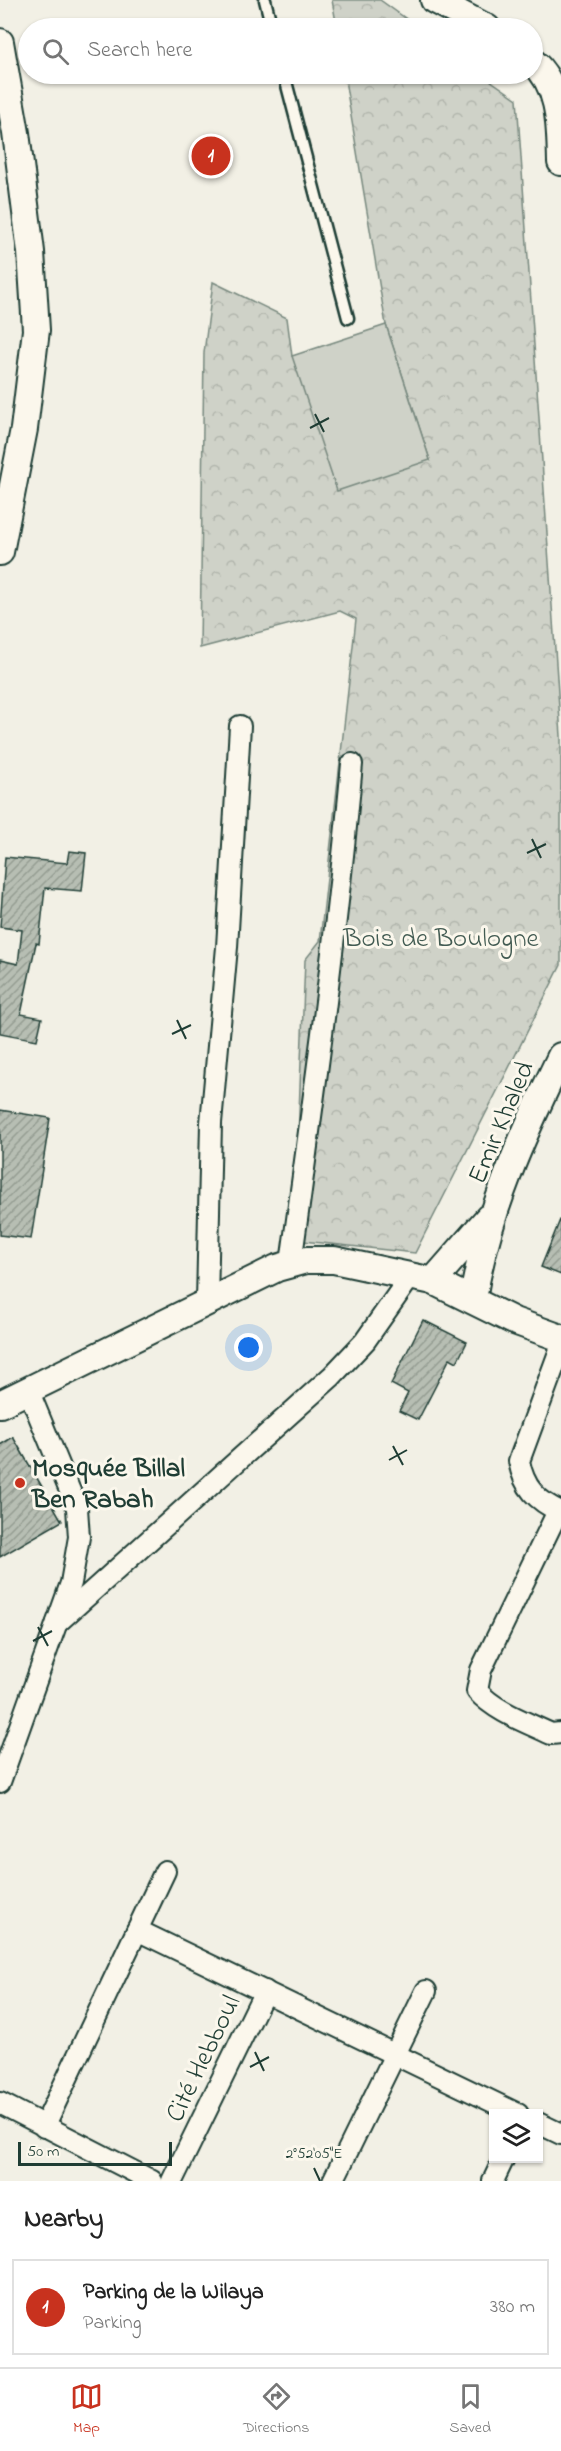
<!DOCTYPE html>
<html lang="en">
<head>
<meta charset="utf-8">
<style>
  :root { --surface:#fff; --page:#f6f6f6; --text:#222; --muted:#767676; --line:#e0e0e0; --accent:#c8321e }
  body { margin:0; font-family:"Indie Flower",sans-serif; background:var(--page); color:var(--text) }
  .controls { position:absolute; right:18px; bottom:18px; display:grid; overflow:hidden; border-radius:0px; box-shadow:0 2px 4px #0004 }
  .controls button { width:54px; height:54px; display:grid; place-items:center; padding:0; border:0; border-bottom:2px solid var(--line); background:var(--surface); color:var(--text); font:30px sans-serif }
  .scale { position:absolute; left:18px; bottom:15px; width:154px; box-sizing:border-box; padding-left:6px; border:3px solid #1f3d34; border-top:0; font-size:16px; line-height:21px; white-space:nowrap; color:#1f3d34; -webkit-text-stroke:4px #fbf7ec; paint-order:stroke }
  .you { position:absolute; left:249px; top:1348px; width:21px; height:21px; margin:-15px; border:4px solid #fff; border-radius:50%; background:#1a73e8; box-shadow:0 0 0 9px #1a73e833 }
  .badge { display:grid; place-items:center; width:39px; height:39px; border-radius:50%; background:var(--accent); color:#fff; font-size:20px; font-weight:700 }
  .pin { position:absolute; translate:-50% -50%; border:3px solid #fff; box-shadow:0 2px 6px #0006 }
  .list { margin:0; padding:0; list-style:none }
  h2 { display:flex; justify-content:space-between; align-items:center; height:78px; margin:0; padding:0 24px; font-size:26px }
  h2 small { font-size:20px; font-weight:400; color:var(--muted) }
  .list li { display:grid; grid-template-columns:39px 1fr auto; gap:18px; align-items:center; box-sizing:border-box; height:96px; margin:0 12px 12px; padding:0 12px; border:2px solid var(--line); border-radius:0px }
  .list b { display:block; font-size:22px; white-space:nowrap }
  .list p { margin:0; font-size:20px; white-space:nowrap; color:var(--muted) }
  .list em { font-size:20px; font-style:normal; color:var(--muted) }
  .icon { flex:none; width:33px; height:33px; fill:none; stroke:currentColor; stroke-width:2; stroke-linecap:round; stroke-linejoin:round }
  .map { position:relative; flex:none; width:561px; height:2181px; overflow:hidden }
  .search { position:absolute; background:var(--surface); box-shadow:0 2px 4px #0004; left:18px; right:18px; top:18px; height:66px; display:flex; align-items:center; gap:15px; box-sizing:border-box; padding:0 21px; border-radius:33px; color:var(--muted); font-size:22px }
  .sheet { height:186px; background:var(--surface) }
  nav { display:flex; justify-content:space-around; align-items:center; box-sizing:border-box; height:84px; border-top:2px solid var(--line); background:var(--surface); font-size:16px; color:var(--muted) }
  nav a { display:grid; justify-items:center; gap:3px }
  nav .on { color:var(--accent) }
  .map>svg:first-child { display:block }
</style>
</head>
<body>
<div class="map">
<svg width="561" height="2181" viewBox="0 0 561 2181">
  <defs>
    <pattern id="forest-crowns" width="20" height="18" patternUnits="userSpaceOnUse" patternTransform="scale(1.5)"><rect width="20" height="18" fill="#cfd2c8"/><path d="M2 6a3 3 0 1 1 6 0M12 15a3 3 0 1 1 6 0" fill="none" stroke="#b1b5ac"/></pattern>
    <pattern id="building-hatch" width="6" height="6" patternUnits="userSpaceOnUse" patternTransform="scale(1.5)"><rect width="6" height="6" fill="#b7beb3"/><path d="M-1 1l2-2M0 6l6-6M5 7l2-2" fill="none" stroke="#949c92"/></pattern>
  </defs>
  <rect width="100%" height="100%" fill="#f2f0e5"/>
  <filter id="ink" filterUnits="userSpaceOnUse"><feTurbulence type="fractalNoise" baseFrequency=".0167" numOctaves="2"/><feDisplacementMap in="SourceGraphic" scale="12" xChannelSelector="R" yChannelSelector="G"/><feConvolveMatrix kernelMatrix="1 2 1 2 8 2 1 2 1" color-interpolation-filters="sRGB"/></filter>
  <g filter="url(#ink)">
    <g fill="url(#forest-crowns)" stroke="#77887e" stroke-width="1.5">
      <path d="M332,0h48l39,28h-82z"/>
      <path d="M344,74h137l36,25 44,637v229l-146,288 -121,-13 11,-280 15,-19 36,-322 -16,-8 -140,37 4,-295 9,-71 74,36 5,38 138,104 -44,-135z"/>
    </g>
    <path fill="#cfd2c8" stroke="#77887e" stroke-width="1.5" d="M386,325l44,135 -93,31 -45,-135z"/>
    <g fill="url(#building-hatch)" stroke="#1f3d34" stroke-width="1.5">
      <path d="M69,851l17,2 -4,38 -37,-3 -6,56 -3,-1 -15,71 21,4 -5,22 -37,-7v-73l18,4 4,-34 -22,-3 5,-70 62,6z"/>
      <path d="M0,1110l50,8 -19,121 -31,-4z"/>
      <path d="M560,1220h1v55l-20,-8z"/>
      <path d="M423,1320l44,22 -10,20 -7,-4 -32,62 -19,-9 9,-18 -17,-9z"/>
      <path d="M13,1437l49,84 -62,36v-112z"/>
    </g>
    <g fill="none" stroke-linecap="round" stroke-linejoin="round">
      <defs>
        <g id="service">
          <path d="M265,0l7,28"/>
          <path d="M284,74l64,244"/>
        </g>
        <g id="minor">
          <path d="M291,1263c23,-166 46,-332 61,-499"/>
          <path d="M207,1302l4,-179 16,-176 13,-221"/>
          <path d="M561,1347l-42,114c5,27 18,40 42,51"/>
          <path d="M558,1511l-77,159 -4,21c19,21 49,31 74,43l10,-1"/>
          <path d="M57,1623l275,-247 33,-35 45,-64"/>
          <path d="M0,1782l71,-199 8,-46 -2,-29 -48,-116"/>
          <path d="M137,1930l381,184"/>
          <path d="M0,2103l152,78"/>
          <path d="M538,2123l23,11"/>
          <path d="M44,2127l121,-256"/>
          <path d="M172,2181l93,-190"/>
          <path d="M333,2181l93,-190"/>
          <path d="M493,2181l11,-23"/>
        </g>
        <g id="tertiary">
          <path d="M434,0l53,28"/>
          <path d="M0,42l16,91 15,119 5,78 -12,99 -24,123"/>
          <path d="M532,61c29,25 28,65 29,101"/>
          <path d="M433,1281l55,-63"/>
          <path d="M473,1299c13,-84 51,-167 88,-243"/>
          <path d="M0,1404l277,-136 29,-8h28l99,21 81,40 47,17"/>
        </g>
      </defs>
      <use href="#service" stroke="#1f3d34" stroke-width="15"/>
      <use href="#minor" stroke="#1f3d34" stroke-width="24"/>
      <use href="#tertiary" stroke="#1f3d34" stroke-width="30"/>
      <use href="#service" stroke="#fbf7ec" stroke-width="10"/>
      <use href="#minor" stroke="#fbf7ec" stroke-width="20"/>
      <use href="#tertiary" stroke="#fbf7ec" stroke-width="26"/>
    </g>
  </g>
  <path fill="none" stroke="#1f3d34" stroke-width="2" d="M315,414l9,18M310,428l19,-10M532,839l9,19M527,853l19,-9M177,1020l9,19M172,1034l19,-9M393,1446l10,19M389,1460l18,-10M38,1627l10,19M33,1641l19,-10M255,2052l9,19M250,2067l19,-10M314,2168l6,13"/>
  <circle fill="#c8321e" stroke="#fbf7ec" stroke-width="2" cx="20" cy="1483" r="6"/>
  <g text-anchor="middle" stroke-width="6" stroke-linejoin="round" paint-order="stroke">
    <g font-size="27" fill="#425b52" stroke="#fbf7ec">
      <text x="441" y="946">Bois de Boulogne</text>
    </g>
    <g font-size="27" fill="#1f3d34" stroke="#fbf7ec">
      <text transform="translate(500 1122) rotate(-67)" y="9">Emir Khaled</text>
      <text transform="translate(202 2058) rotate(-64)" y="9">Cité Hebboul</text>
    </g>
    <g font-size="27" font-weight="bold" fill="#1f3d34" stroke="#fbf7ec" text-anchor="start">
      <text x="32" y="1476">Mosquée Billal<tspan x="32" dy="31">Ben Rabah</tspan></text>
    </g>
  </g>
  <g font-size="15" text-anchor="middle" fill="#1f3d34" stroke="#fbf7ec" stroke-width="6" stroke-linejoin="round" paint-order="stroke">
    <text x="314" y="2158">2°52'05"E</text>
  </g>
</svg>
<div class="controls">
<button><svg class="icon" aria-label="layers" viewBox="0 0 24 24"><path d="M12 4l9 5-9 5-9-5zM3 14l9 5 9-5"/></svg></button>
</div>
<div class="scale">50 m</div>
<div class="you"></div>
<div class="pin badge" style="left:211px;top:156px">1</div>
<div class="search"><svg class="icon" aria-label="search" viewBox="0 0 24 24"><circle cx="10" cy="10" r="6"/><path d="M15 15l6 6"/></svg>Search here</div>
</div>
<section class="sheet">
<h2>Nearby<small></small></h2>
<ul class="list">
<li><span class="badge">1</span><div><b>Parking de la Wilaya</b><p>Parking</p></div><em>380 m</em></li>
</ul>
</section>
<nav>
<a class="on"><svg class="icon" aria-label="map" viewBox="0 0 24 24"><path d="M3 6l6-2 6 2 6-2v14l-6 2-6-2-6 2zM9 4v14M15 6v14"/></svg>Map</a>
<a><svg class="icon" aria-label="directions" viewBox="0 0 24 24"><path d="M12 3l9 9-9 9-9-9zM9 14v-3h6M13 9l2 2-2 2"/></svg>Directions</a>
<a><svg class="icon" aria-label="saved" viewBox="0 0 24 24"><path d="M7 4h10v16l-5-4-5 4z"/></svg>Saved</a>
</nav>
</body>
</html>
